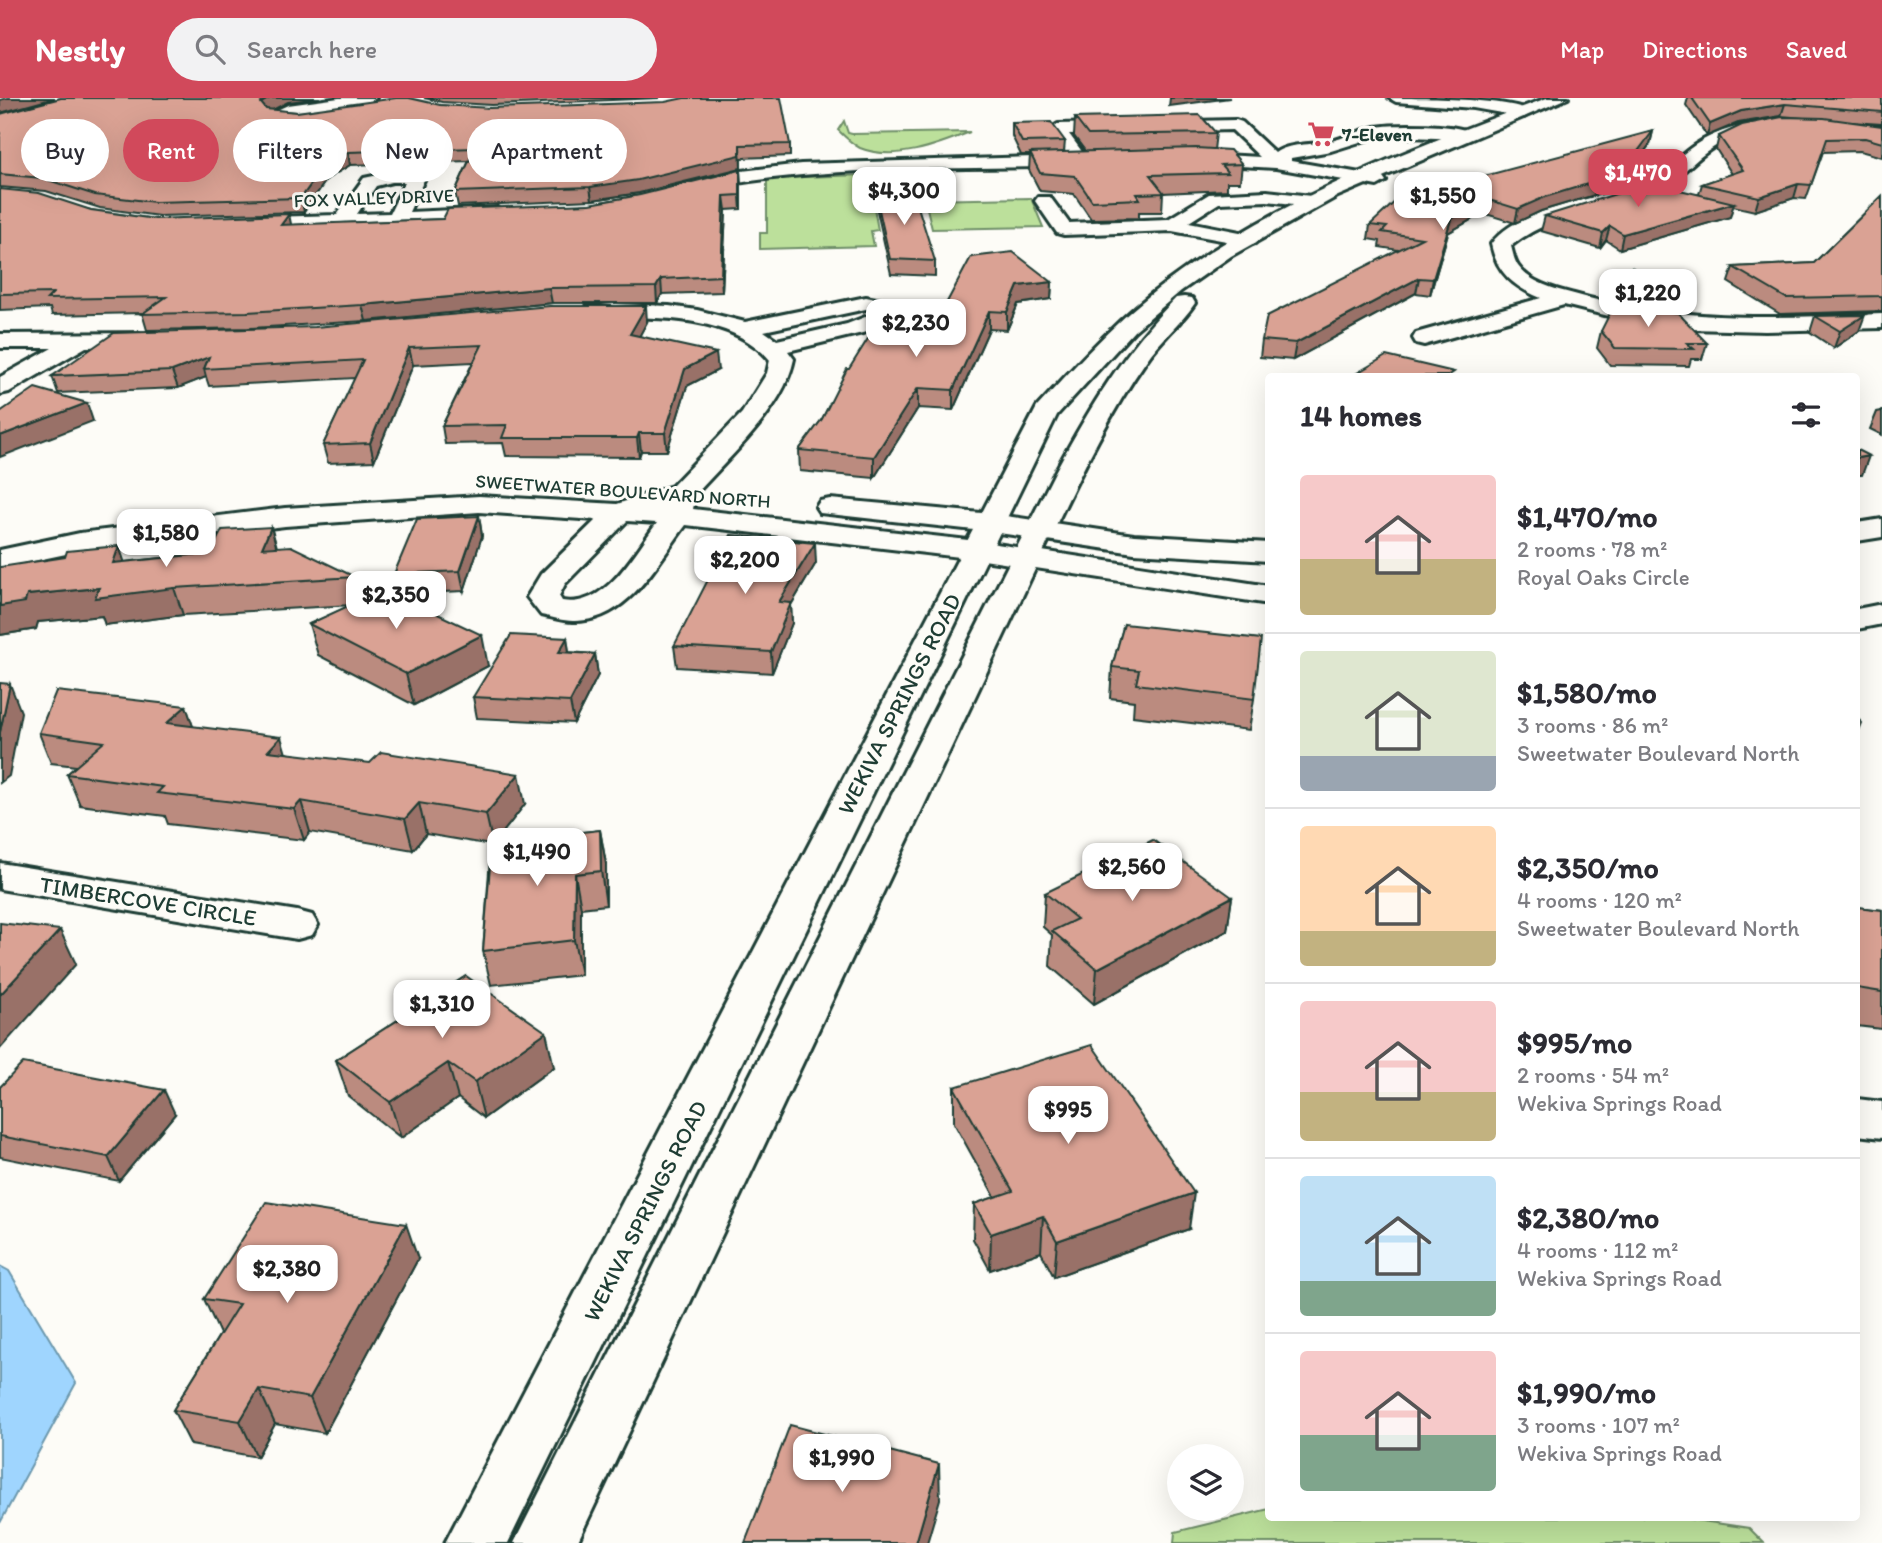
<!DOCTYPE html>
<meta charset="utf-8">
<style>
:root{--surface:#fff;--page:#f2f2f3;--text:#2b2b33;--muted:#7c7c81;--line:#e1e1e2;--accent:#d1495b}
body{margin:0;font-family:Itim,sans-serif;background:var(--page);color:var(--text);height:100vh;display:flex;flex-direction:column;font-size:26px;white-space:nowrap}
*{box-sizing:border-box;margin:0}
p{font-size:23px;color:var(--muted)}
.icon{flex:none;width:38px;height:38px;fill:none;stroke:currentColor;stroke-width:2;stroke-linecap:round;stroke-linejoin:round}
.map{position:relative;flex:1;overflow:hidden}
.drawer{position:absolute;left:1265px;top:275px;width:595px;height:1148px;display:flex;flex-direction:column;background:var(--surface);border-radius:7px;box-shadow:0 7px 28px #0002}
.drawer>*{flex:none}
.top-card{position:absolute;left:21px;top:21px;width:665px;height:63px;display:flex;gap:14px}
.tools{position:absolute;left:1167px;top:1346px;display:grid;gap:14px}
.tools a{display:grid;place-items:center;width:77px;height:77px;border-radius:50%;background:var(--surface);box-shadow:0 7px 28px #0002;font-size:35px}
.price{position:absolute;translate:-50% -60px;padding:0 16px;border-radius:14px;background:#fff;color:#222;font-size:23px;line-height:46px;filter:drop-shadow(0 2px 4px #0008)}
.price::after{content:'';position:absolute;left:50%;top:42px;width:21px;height:16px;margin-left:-10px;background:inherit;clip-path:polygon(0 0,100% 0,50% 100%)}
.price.current{background:var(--accent);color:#fff}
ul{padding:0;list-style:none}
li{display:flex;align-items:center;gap:21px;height:175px;padding:0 35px}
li+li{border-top:2px solid var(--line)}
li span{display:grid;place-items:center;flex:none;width:196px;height:140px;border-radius:7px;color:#555}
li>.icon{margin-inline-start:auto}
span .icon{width:84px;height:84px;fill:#fffc;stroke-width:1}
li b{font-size:30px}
h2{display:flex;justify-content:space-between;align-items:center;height:84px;padding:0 35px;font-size:30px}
.pill{padding:0 24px;border-radius:32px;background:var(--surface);box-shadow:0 7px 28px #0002;font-size:24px;line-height:63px}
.pill.current{background:var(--accent);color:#fff}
header{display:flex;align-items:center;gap:42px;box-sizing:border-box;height:98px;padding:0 35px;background:var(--accent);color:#fff}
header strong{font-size:33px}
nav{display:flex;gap:38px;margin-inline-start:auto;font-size:24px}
.search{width:490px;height:63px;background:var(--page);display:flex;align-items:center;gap:18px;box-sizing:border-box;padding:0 24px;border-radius:38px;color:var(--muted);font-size:26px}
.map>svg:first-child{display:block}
</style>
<header>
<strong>Nestly</strong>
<div class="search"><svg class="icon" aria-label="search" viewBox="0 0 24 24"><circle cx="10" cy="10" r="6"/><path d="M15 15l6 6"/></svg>Search here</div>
<nav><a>Map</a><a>Directions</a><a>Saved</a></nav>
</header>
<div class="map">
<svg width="1882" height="1445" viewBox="0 0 1882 1445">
<rect width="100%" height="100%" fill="#fdfcf7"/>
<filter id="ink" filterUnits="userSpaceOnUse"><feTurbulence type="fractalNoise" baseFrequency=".0143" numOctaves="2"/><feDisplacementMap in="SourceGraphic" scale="14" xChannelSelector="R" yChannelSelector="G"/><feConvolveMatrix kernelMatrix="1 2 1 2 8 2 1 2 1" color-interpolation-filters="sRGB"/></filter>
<g filter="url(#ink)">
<g fill="#bce09b" stroke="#6e8e68" stroke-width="2">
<path d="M844,23L848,35L852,36L970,34C938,47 894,64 860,50C852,46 845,39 838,32Z"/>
<path d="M868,77L878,132L871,133L874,148L760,151V135H767V80Z"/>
<path d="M1031,100L1043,129L932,131L925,102Z"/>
<path d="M1269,1411V1419H1675L1749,1430L1764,1445H1174L1175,1434Z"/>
</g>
<path fill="#9fd5fe" stroke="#6c98ad" stroke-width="2" d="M0,1168L9,1173L76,1285L0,1425Z"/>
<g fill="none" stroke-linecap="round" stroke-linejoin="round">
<defs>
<g id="minor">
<path d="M339,0H376L369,4L306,14L318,15L321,18C308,29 284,24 269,20L266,17L288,7Z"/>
<path d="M1389,0C1417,0 1513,0 1532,14L1524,19L1473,10L1396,4Z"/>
<path d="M1236,22L1242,24L1275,55C1288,45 1312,47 1328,44C1344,40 1360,32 1376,29C1393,26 1462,25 1473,36L1465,41L1379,38L1331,53L1291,60V63L1383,79L1386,83L1377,88L1276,70L1187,65L1179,60L1187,55L1260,59L1232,32L1069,36L1089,63L1081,68C950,72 816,66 688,94L679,89L682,85L733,74L801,66L1069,58L1050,31L1058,26Z"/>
<path d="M1770,22L1776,24L1778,27L1776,30C1754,36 1733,38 1714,49C1693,62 1679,82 1657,92C1609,114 1554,113 1511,148C1513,155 1514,162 1518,168C1530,185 1555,191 1574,196C1675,225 1779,220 1882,216V230L1765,233L1690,231L1613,219L1564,207L1424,247L1416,245L1413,240L1416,235L1541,200C1514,189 1497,175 1491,146C1520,106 1600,103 1643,85C1663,77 1677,59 1695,47C1717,32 1744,26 1770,22Z"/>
<path d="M398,73L416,76L424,82L409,114L498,110L507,116L498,122L240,132L231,126L240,120L337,117L364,80ZM392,84H405L390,115L357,116L376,88Z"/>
<path d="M1267,93L1311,98L1320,103L1311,108L1267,103L1219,105L1189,124L1255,137L1258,141L1255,145L1248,147L1172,133L1064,137L1057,135L1035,103L1038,99H1050L1069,125L1168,121L1209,96Z"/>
<path d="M866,199L891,204L902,215L891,225L879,231L788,253L794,261C784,311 729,359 696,396L693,411L977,443L1269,488V506L977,461L686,427C656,466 628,524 573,523C563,523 551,519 541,517L527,499L541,476L596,422L479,414L285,428L80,453L0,470V452L80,435L285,410L479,398L617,406L672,388L742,315L767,275L770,262C729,215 652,219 595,220L587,218L584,213L587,208L616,206L669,208L697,212L745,224ZM866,211L878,214L847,226L777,242L764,233ZM627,423L657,425C634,455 606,511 562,503L559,498L565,486Z"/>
<path d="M155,235L163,237L166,242L163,247L86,249L9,294L0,296V279L52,250H0V236Z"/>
<path d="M830,401L992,416L1134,437L1269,445V463L1134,455L992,434L820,415L816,409L820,403Z"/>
<path d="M1882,421V439L1857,443V425Z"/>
<path d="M1882,506V526L1857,531V511Z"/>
<path d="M0,765L297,813L312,817L318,827L312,837L297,841L0,791Z"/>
<path d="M1857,1001L1882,1004V1040L1857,1037Z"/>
</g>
<g id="major">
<path d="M1547,0H1568L1338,98L1231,158L1181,193L1134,233L1057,317L508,1445H445L1037,309C1078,265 1118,220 1167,184C1280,99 1416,49 1547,0Z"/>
<path d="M1184,199L1192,200L1195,205C1181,226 1160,242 1146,263C1109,316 1081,375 1053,433L577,1445H514L1055,374C1089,311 1125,251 1176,200Z"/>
</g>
</defs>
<use href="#minor" stroke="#1f3d34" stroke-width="6"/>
<use href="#major" stroke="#1f3d34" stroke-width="6"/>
<use href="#minor" fill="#fdfcf7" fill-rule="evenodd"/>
<use href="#major" fill="#fdfcf7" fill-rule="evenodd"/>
</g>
<g fill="#bb8b7f" stroke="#1f3d34" stroke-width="2">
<path d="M61,0H320L288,4L273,12L297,14L440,7L790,46V58L741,60V70L639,95L592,102L458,108L455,94L469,63L350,67L327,81L304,114L159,118L100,110L46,93L0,89V16Z"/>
<path d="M424,0H659L492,7L442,4Z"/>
<path d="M1688,0H1882V26L1852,24L1882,28V59L1860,53L1823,54L1806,101L1794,100L1755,113L1733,108L1730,119L1620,151L1606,142L1600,150L1541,133L1545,118L1699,96L1702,86L1732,76L1716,51L1719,38L1804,20L1781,18L1738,25L1707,38L1686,7Z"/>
<path d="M1075,20L1216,35L1214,52L1242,66L1240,84H1227V92L1163,95L1162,114H1139V120L1091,121L1074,96L1040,93L1029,72L1030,57H1021L1012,38V25L1065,43L1064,54H1086L1074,38Z"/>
<path d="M1653,33L1650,46L1618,90L1541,113L1515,125L1483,115L1448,135L1430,197L1416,195L1293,262L1260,259L1262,242L1399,152L1379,149L1380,143L1368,141L1370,127Z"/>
<path d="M740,72L741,111L726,112L722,194L662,196L657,205H552L366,223L251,230L147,232L142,215L52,217L50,210L0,212V91L91,112L155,121L291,127L443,121L590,106L640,97Z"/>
<path d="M875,94L935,163V178L891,176L876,108Z"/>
<path d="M1882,98V213L1780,216L1728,184L1733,169L1814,165Z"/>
<path d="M1052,184L1051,201L1018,206L1007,232L989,231L953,312L918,310L874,380L800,373L799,352L822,321L849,271L931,234Z"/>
<path d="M1623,188L1657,194L1653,210L1619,204Z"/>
<path d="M1815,218L1859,233L1834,250L1810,234Z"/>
<path d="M647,224L639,238L718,272L687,288L667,353H641L639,359L506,358L503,345L445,346L442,328L473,264L413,267L374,363L328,365L323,347L355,280L209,288L206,279L178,290L58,295L52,278Z"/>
<path d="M1601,233L1707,245L1702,261H1691L1689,268L1610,267L1597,250Z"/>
<path d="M1882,313V337L1870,331L1877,314Z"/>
<path d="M479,418L482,438L464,493L399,496L394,476Z"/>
<path d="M271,429L277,449L355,479L361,502L488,568L414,607L318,557L309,526L352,507L183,517L105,527L102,518L38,524L36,531L0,537L125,464L210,455Z"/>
<path d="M816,465L791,507L792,525L772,575L677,569L674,548Z"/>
<path d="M1124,526L1254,601L1249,632L1133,618L1134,603L1110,600L1112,569Z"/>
<path d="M567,540L569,554L595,556L598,577L574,625L477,620L473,599Z"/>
<path d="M186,608L193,629L286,655L525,706L496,743L600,732L606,766V807L581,810V877L491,887L483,853L491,747L426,736L413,752L310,734L304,742L168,726L165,718L80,707L67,676L76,668L51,665L39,635Z"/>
<path d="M1857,620L1862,625L1857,637Z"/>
<path d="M1045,795L1232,799L1227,833L1094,906L1050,868L1052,837L1043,829Z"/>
<path d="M1857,809L1882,812V931L1857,928Z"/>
<path d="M466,878L554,969L484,1020L458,1000L401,1040L348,998L336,962Z"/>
<path d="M0,989L175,1016L119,1083L0,1059Z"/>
<path d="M954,989L1189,1131L1054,1179L1041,1154L990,1172L973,1141L974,1106L995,1099L954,1025Z"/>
<path d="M418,1161L325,1335L275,1326L257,1359L191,1347L173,1312L220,1236L204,1201Z"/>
</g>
<g fill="#997168" stroke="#1f3d34" stroke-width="2">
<path d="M7,0H55L0,15V2Z"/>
<path d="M270,0H320L288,4L263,17L261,5Z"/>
<path d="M1170,0H1230L1169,8Z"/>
<path d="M1785,6L1781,18L1738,25L1707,38L1710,26L1741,13Z"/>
<path d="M1653,33L1650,46L1618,90L1541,113L1515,125L1518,111Z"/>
<path d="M740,47L741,70L639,95L592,102L590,89Z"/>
<path d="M348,54L350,67L327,81L304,114L301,100L324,68Z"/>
<path d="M740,72L741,86V111L740,97Z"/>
<path d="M1798,86L1794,100L1755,113L1759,99Z"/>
<path d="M724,98L726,112L722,194L721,178Z"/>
<path d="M1486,101L1483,115L1448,135L1430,197L1433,181L1451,121Z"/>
<path d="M1734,105L1730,119L1620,151L1623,136Z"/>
<path d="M289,116L292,131L281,127Z"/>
<path d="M1610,128L1606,142L1600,150L1603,135Z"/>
<path d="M1419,180L1416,195L1293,262L1296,245Z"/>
<path d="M661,181L662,196L657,205L656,189Z"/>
<path d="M1052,184L1051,201L1018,206L1007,232V214L1018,188Z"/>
<path d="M549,190L552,205L366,223L362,207Z"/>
<path d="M646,208L647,224L632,252L630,236Z"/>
<path d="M989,213V231L953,312V292Z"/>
<path d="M1865,217L1859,233L1834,250L1840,233Z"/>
<path d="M409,250L413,267L374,363L370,345Z"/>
<path d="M716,255L718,272L687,288L667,353L665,335L685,271Z"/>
<path d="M209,259L204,271L206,279L178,290L172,273Z"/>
<path d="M918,290V310L874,380V359Z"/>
<path d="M87,305L93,323L0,359V338Z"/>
<path d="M639,335L641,353L639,359L637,340Z"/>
<path d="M1869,358L1862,377H1857V360Z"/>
<path d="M479,418L482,438L464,493L460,473Z"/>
<path d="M271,429L278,455L262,450Z"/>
<path d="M815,445L816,465L791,507L792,525L772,575L771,554L779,504Z"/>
<path d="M119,448L128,474L113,465Z"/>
<path d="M99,490H174L183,517L105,527L102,518L38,524L36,531L0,537V508L27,497Z"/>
<path d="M482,537L488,568L414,607L406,576Z"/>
<path d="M567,540L570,561L559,554Z"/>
<path d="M595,556L598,577L574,625L570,604Z"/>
<path d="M10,586L21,614L9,678L0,685V634Z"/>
<path d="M186,608L196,637L167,625Z"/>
<path d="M281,639L290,669L268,653Z"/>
<path d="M519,676L525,706L493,747L486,716Z"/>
<path d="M301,703L310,734L304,742L294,711Z"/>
<path d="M419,705L426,736L413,752L405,721Z"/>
<path d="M600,732L606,766V807L601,773Z"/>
<path d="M575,776L581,810V877L574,842Z"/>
<path d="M1232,799L1227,833L1094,906L1097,871Z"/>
<path d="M60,832L76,866L0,951V897Z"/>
<path d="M546,934L554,969L484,1020L475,984Z"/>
<path d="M448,965L458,1000L401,1040L390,1004Z"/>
<path d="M164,992L175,1016L119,1083L108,1059Z"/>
<path d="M1194,1095L1189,1131L1054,1179L1057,1143Z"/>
<path d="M1043,1118L1041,1154L990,1172L991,1136Z"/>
<path d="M406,1126L418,1161L325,1335L310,1300Z"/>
<path d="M259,1291L275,1326L257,1359L240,1323Z"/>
<path d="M939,1366L940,1401L927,1445H916Z"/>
</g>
<g fill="#daa294" stroke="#1f3d34" stroke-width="2">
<path d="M61,0H270L261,5L266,11L297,14L396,0H409L440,7L490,10L665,4L684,0H781L790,46L740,47V57L638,82L590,89L455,94L475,50L348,54L324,68L301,100L155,104L95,97L42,80L0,76V16Z"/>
<path d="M1692,0H1882V14L1785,6L1741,13L1710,26Z"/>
<path d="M1200,17L1216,35L1088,37L1075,20Z"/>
<path d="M1782,19L1824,20L1882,28V45L1865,40L1827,41L1811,87L1798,86L1759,99L1702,86L1743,72L1719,38L1742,27Z"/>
<path d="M1051,24L1065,43L1022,44L1012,25Z"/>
<path d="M1653,33L1621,76L1545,99L1518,111L1486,101L1451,121L1433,181L1419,180L1296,245L1262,242L1267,218L1422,140L1382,134L1387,129L1370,127L1398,101Z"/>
<path d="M1196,50L1230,52L1242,66L1221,67L1228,75L1150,77L1164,95L1137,96L1140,101L1092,103L1075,78L1040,75L1030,55Z"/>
<path d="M740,72V97L724,98L721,178L661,181L656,189L549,190L362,207L247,214L142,216L166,199L47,201L53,195L0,196V91L39,95L91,112L155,121L289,116L281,127L443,121L448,111L590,106L640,97Z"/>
<path d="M1651,85L1734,105L1623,136L1610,128L1603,135L1545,118Z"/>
<path d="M913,93L935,163L890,161L875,94Z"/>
<path d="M1882,98V198L1786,200L1733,169L1814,165Z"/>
<path d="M1013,154L1052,184L1018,188L1007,214L989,213L953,292L918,290L874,359L799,352L822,321L847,271H849L874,231L931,234L971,159Z"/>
<path d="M1632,169L1657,194L1623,188Z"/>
<path d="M1615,205L1678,215L1707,245H1687L1694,251L1615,250L1601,233Z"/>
<path d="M550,208H646L630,236L716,255L685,271L665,335H639L637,340H502L507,327L442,328L482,247L409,250L370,345L323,347L363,262L204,271L209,259L172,273L52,278L114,235L315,229Z"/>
<path d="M1865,217L1840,233L1815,218Z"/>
<path d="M1386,258L1454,274L1448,278H1352Z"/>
<path d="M35,290L87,305L0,338V314Z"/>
<path d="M1857,352L1869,358L1857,360Z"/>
<path d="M479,418L460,473L394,476L417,421Z"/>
<path d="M271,429L262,450L291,448L355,479L174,490L95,500L99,490L27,497L25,504L0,508V469L65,459L67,453L119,448L113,465L210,455L222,432Z"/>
<path d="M731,437L815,445L779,504L791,505L771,554L674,548Z"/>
<path d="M385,491L482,537L406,576L309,526Z"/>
<path d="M1124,526L1261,541L1254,601L1136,586L1139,572L1112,569Z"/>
<path d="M511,537L567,540L559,554L595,556L570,604L473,599Z"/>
<path d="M0,585L10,586L0,634Z"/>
<path d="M56,593L186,608L167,625L281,639L268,653L370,665L381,654L519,676L486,716L419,705L405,721L301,703L294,711L157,695L163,689L67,676L104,644L39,635Z"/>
<path d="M600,732L601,773L575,776L574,842L483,853L492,744Z"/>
<path d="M1153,742L1232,799L1097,871L1052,833L1077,821L1045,795Z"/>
<path d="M1857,809L1882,812V894L1857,890Z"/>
<path d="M0,825L60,832L0,897Z"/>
<path d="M466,878L546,934L475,984L448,965L390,1004L336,962Z"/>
<path d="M1092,947L1194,1095L1057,1143L1043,1118L991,1136L974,1106L1013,1093L954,989Z"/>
<path d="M23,965L164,992L108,1059L0,1038V989Z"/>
<path d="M266,1104L406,1126L310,1300L259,1291L240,1323L173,1312L239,1206L204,1201Z"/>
<path d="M790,1327L939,1366L916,1445H745Z"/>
</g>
</g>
<defs>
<symbol id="supermarket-bare" viewBox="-9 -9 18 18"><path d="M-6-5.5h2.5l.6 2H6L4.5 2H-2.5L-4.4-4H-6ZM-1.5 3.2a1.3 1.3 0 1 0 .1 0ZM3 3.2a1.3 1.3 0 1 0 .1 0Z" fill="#d1495b" stroke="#fdfcf7" stroke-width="2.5" paint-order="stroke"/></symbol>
</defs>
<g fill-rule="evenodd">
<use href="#supermarket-bare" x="1302" y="17" width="38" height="38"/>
</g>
<g text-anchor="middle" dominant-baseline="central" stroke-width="6" stroke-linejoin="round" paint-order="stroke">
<g font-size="19" font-weight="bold" fill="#1f3d34" stroke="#fdfcf7" text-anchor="start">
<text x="1342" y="36">7-Eleven</text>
</g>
<g font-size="19" fill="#1f3d34" stroke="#fdfcf7">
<text transform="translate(374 100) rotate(-2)">FOX VALLEY DRIVE</text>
<text transform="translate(623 393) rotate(4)">SWEETWATER BOULEVARD NORTH</text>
</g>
<g font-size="23" fill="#1f3d34" stroke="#fdfcf7">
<text transform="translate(899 606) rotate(-63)">WEKIVA SPRINGS ROAD</text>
<text transform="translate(148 803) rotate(9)">TIMBERCOVE CIRCLE</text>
<text transform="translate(645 1113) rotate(-63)">WEKIVA SPRINGS ROAD</text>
</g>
</g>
</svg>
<div class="tools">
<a><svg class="icon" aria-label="layers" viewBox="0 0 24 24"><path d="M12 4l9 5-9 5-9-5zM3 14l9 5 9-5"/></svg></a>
</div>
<b class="price current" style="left:1638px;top:111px">$1,470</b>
<b class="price" style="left:904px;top:129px">$4,300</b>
<b class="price" style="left:1443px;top:134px">$1,550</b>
<b class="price" style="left:1648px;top:231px">$1,220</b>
<b class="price" style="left:916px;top:261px">$2,230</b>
<b class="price" style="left:166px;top:471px">$1,580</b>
<b class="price" style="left:745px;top:498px">$2,200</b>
<b class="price" style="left:396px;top:533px">$2,350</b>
<b class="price" style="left:537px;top:790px">$1,490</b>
<b class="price" style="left:1132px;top:805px">$2,560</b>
<b class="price" style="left:442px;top:942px">$1,310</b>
<b class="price" style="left:1068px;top:1048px">$995</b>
<b class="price" style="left:287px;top:1207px">$2,380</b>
<b class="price" style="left:842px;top:1396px">$1,990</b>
<div class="top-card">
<a class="pill">Buy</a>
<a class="pill current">Rent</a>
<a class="pill">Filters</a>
<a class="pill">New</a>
<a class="pill">Apartment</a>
</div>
<section class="drawer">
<h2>14 homes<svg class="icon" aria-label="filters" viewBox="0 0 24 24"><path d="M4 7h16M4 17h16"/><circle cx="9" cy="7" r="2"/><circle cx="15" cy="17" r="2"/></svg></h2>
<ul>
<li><span style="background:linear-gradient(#f6c9c9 60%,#c2b280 0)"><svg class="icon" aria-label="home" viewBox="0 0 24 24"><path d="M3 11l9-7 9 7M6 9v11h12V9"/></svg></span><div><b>$1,470/mo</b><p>2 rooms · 78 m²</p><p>Royal Oaks Circle</p></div></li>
<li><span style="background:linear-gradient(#dfe7d0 75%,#9aa5b1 0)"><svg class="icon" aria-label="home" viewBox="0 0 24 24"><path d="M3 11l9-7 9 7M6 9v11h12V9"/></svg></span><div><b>$1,580/mo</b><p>3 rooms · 86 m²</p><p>Sweetwater Boulevard North</p></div></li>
<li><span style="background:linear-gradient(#ffd9b3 75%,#c2b280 0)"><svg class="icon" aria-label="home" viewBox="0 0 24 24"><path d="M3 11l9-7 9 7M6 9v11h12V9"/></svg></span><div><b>$2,350/mo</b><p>4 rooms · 120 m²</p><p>Sweetwater Boulevard North</p></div></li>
<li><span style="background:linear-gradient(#f6c9c9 65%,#c2b280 0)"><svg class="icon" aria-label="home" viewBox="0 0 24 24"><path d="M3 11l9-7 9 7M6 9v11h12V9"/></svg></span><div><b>$995/mo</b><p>2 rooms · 54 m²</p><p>Wekiva Springs Road</p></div></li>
<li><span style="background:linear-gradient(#bfe0f5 75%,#7fa58c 0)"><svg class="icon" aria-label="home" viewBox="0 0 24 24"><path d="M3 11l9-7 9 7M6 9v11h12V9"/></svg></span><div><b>$2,380/mo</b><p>4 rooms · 112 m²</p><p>Wekiva Springs Road</p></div></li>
<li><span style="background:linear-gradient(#f6c9c9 60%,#7fa58c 0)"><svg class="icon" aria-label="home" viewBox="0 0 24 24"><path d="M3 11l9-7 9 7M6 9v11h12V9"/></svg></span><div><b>$1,990/mo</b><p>3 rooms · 107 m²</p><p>Wekiva Springs Road</p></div></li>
</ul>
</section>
</div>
